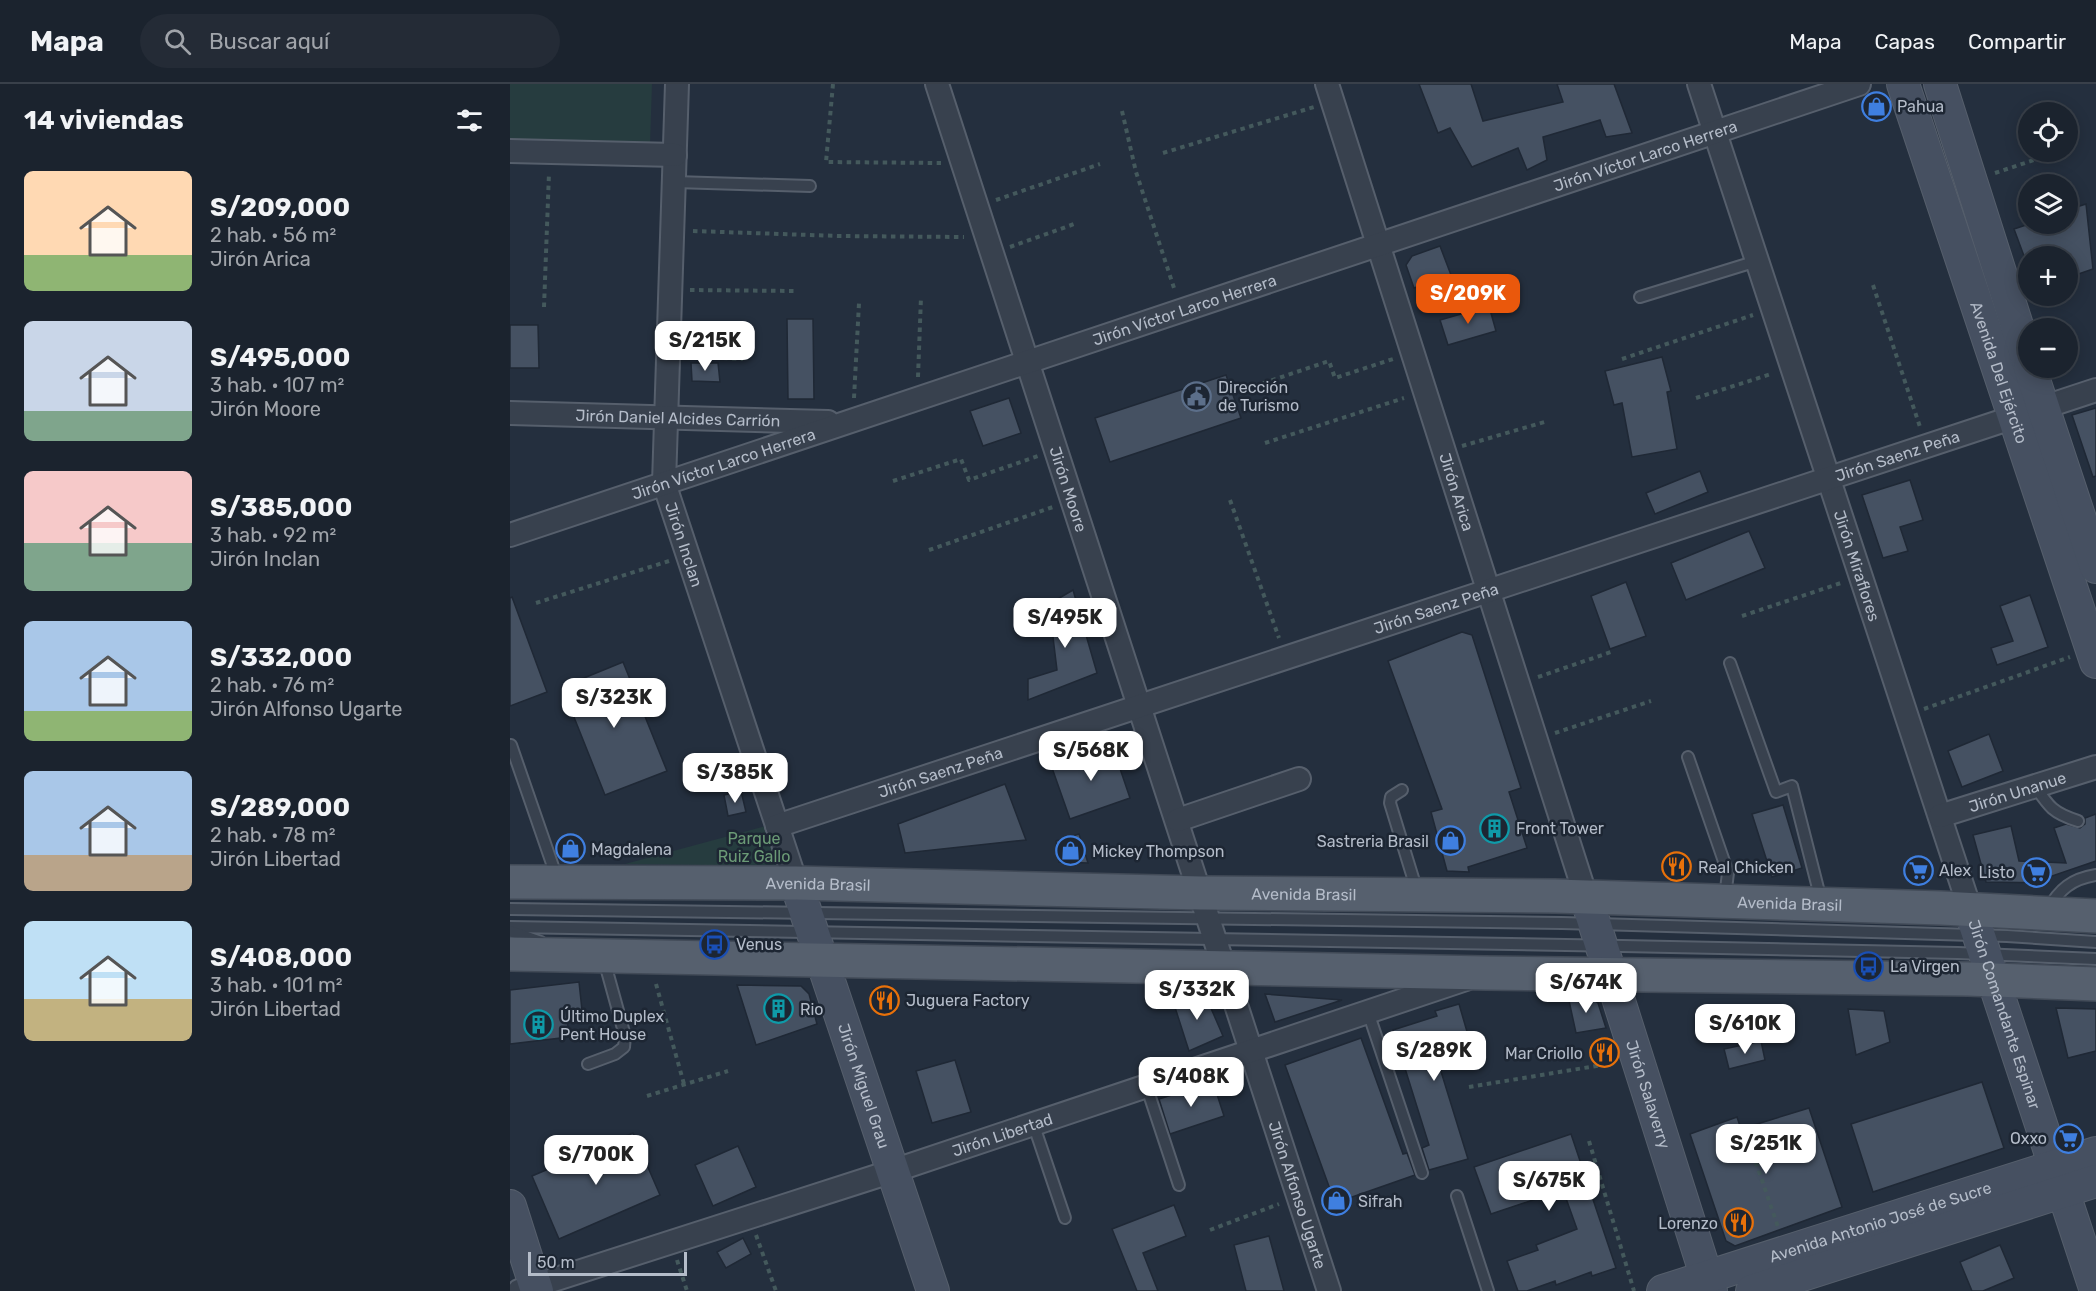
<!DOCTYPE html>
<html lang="es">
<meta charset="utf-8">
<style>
:root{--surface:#1b232e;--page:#242b36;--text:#f1f3f6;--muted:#a0a4aa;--line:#39404a;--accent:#ea580c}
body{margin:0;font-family:Rubik,sans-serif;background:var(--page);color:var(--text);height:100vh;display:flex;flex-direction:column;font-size:22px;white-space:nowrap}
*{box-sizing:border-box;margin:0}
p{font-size:20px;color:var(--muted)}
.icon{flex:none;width:33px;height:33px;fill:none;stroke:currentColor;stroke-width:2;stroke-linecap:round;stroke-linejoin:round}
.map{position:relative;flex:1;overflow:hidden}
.sheet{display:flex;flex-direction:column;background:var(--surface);width:510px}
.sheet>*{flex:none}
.controls{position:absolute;left:1508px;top:18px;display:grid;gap:12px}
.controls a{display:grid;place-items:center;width:60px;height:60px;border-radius:50%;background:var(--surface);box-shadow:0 3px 15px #0003,0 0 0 2px var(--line);font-size:30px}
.scale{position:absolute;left:18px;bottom:15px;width:159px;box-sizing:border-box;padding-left:6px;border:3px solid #b4bcc9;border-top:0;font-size:16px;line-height:21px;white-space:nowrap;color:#b4bcc9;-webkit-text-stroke:4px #1d2633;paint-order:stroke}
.price{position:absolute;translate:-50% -51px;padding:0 14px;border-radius:12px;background:#fff;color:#222;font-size:20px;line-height:39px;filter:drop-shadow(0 2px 3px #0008)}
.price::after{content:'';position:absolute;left:50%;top:36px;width:18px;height:14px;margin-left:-9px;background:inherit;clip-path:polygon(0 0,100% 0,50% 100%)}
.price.selected{background:var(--accent);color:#fff}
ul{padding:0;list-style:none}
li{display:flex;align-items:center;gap:18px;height:150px;padding:0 24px}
li span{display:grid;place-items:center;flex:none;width:168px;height:120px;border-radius:9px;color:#555}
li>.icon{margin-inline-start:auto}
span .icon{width:72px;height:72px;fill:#fffc;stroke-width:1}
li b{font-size:26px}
h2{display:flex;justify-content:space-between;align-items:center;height:72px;padding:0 24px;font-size:26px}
header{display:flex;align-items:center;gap:36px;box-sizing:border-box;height:84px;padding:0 30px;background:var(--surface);border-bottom:2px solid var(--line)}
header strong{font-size:28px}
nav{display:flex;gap:33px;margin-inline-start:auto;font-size:21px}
.search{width:420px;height:54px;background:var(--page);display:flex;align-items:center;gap:15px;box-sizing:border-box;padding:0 21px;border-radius:33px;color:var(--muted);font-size:22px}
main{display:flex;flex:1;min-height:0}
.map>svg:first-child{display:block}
</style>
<header>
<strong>Mapa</strong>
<div class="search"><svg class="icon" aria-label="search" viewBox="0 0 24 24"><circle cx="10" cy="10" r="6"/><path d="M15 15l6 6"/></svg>Buscar aquí</div>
<nav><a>Mapa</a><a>Capas</a><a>Compartir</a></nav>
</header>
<main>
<section class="sheet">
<h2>14 viviendas<svg class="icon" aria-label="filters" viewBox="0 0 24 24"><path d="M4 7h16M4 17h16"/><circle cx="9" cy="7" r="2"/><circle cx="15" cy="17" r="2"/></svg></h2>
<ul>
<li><span style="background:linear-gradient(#ffd9b3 70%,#8fb573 0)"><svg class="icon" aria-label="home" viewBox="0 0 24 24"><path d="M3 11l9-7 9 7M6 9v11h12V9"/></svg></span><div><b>S/209,000</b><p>2 hab. · 56 m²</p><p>Jirón Arica</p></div></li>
<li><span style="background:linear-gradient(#c9d6e8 75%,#7fa58c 0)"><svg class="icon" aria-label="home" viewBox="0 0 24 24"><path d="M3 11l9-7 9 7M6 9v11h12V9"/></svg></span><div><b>S/495,000</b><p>3 hab. · 107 m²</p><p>Jirón Moore</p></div></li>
<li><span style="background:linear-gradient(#f6c9c9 60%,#7fa58c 0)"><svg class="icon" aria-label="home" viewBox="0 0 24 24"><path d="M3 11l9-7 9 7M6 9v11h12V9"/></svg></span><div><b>S/385,000</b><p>3 hab. · 92 m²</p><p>Jirón Inclan</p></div></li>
<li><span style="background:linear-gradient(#a9c7e8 75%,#8fb573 0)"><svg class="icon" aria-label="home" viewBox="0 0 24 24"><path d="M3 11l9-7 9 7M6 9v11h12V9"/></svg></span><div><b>S/332,000</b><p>2 hab. · 76 m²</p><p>Jirón Alfonso Ugarte</p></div></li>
<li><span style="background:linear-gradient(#a9c7e8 70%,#b9a48a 0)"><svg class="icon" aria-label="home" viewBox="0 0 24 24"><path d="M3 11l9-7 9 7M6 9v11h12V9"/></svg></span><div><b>S/289,000</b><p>2 hab. · 78 m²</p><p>Jirón Libertad</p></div></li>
<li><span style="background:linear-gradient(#bfe0f5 65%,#c2b280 0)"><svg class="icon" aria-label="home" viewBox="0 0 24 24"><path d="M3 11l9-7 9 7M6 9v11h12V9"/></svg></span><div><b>S/408,000</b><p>3 hab. · 101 m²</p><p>Jirón Libertad</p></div></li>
</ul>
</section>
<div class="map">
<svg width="1586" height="1207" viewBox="0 0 1586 1207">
<rect width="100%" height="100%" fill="#242f3e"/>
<g fill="#263c3f">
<path d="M0,0H142L140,61L0,58Z"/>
<path d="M256,742L269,782L115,780Z"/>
</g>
<g fill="#455162" stroke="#1f2835" stroke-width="1.5">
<path d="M909,0H961L973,37L1053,18L1047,0H1104L1122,49L1096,53L1090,36L1033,53L1037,76L1017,86L1008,64L962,83L940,44L928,49Z"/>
<path d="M1576,120L1583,185L1557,194V172H1514L1504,145L1519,140H1557V126Z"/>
<path d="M930,162L941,191L904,204L896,181L902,172Z"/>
<path d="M979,222L986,247L938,261L930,236Z"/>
<path d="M277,235H303L304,315H278Z"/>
<path d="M0,241H28L29,284H0Z"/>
<path d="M1152,273L1161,307L1157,308L1167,365L1122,373L1112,319L1104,321L1095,287Z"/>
<path d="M181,279H208L210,298L182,297Z"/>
<path d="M716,291L731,334L600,378L585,334Z"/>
<path d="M499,314L511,349L473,362L460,327Z"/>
<path d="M1586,324V392L1583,393L1562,331Z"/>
<path d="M1190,387L1198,408L1145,430L1136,409Z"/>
<path d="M1400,396L1413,436L1390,443L1398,467L1373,474L1352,411Z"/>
<path d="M1239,447L1255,484L1176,516L1161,479Z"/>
<path d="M1116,498L1136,552L1100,565L1081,512Z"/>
<path d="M563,506L587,589L518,616V595L547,586L539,520Z"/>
<path d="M1520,511L1538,563L1487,581L1481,564L1503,557L1490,522Z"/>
<path d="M2,513L37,608L0,622V514Z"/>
<path d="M952,548L962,551L1011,704L999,708L1017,764L958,783L959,788L937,787L921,728L932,725L878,577Z"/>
<path d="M113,578L157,687L95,711L52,603Z"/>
<path d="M1479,650L1493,687L1452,703L1438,667Z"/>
<path d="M602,661L620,714L560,735L541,681Z"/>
<path d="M495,700L516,756L395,769L388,740Z"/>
<path d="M231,707L236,728L218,732L214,711Z"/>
<path d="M1273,721L1292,784L1262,793L1242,730Z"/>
<path d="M1586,730V777L1539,793L1538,799L1476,798L1463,751L1501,742L1509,777L1556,779L1544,744L1556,740L1570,744L1575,740V734Z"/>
<path d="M569,750L578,779L549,778L546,757Z"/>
<path d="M69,898L72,926L56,928L59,953L0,960V906Z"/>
<path d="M227,901L291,902L299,910L307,940L246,961Z"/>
<path d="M380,901L387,927L369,931L363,905Z"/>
<path d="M755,910L832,916L765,938Z"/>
<path d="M686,911L697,915L713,952L679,967L663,917Z"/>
<path d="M1076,911L1088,919L1096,944L1066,949L1058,912Z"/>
<path d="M949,920L960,958L925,968L958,1075L919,1086L912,1064L919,1061L883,946L927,932L925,927Z"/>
<path d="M1546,924L1586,925V967L1558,974Z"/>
<path d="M1338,925L1374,927L1380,958L1346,971Z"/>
<path d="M851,954L893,1070L897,1069L905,1091L825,1119L775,981Z"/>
<path d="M1251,957L1255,976L1219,985L1214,965Z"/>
<path d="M445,976L461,1028L422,1039L406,987Z"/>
<path d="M703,998L714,1032L660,1050L649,1015Z"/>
<path d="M1472,998L1494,1064L1363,1108L1341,1040Z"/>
<path d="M1299,1024L1332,1123L1225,1162L1216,1157L1180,1050L1227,1033L1231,1045Z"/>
<path d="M123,1049L150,1111L49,1155L22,1092Z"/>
<path d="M1061,1050L1106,1184L1082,1192L1081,1188L1046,1201L1045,1197L1017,1207H1008L997,1177L1028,1166L1026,1161L1067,1145L1053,1106L981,1130L964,1083Z"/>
<path d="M228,1062L246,1103L203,1122L185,1081Z"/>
<path d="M664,1121L676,1152L633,1169L648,1207H627L602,1145Z"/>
<path d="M759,1152L774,1207H736L724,1161Z"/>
<path d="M233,1154L241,1170L216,1184L207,1168Z"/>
<path d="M1490,1161L1504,1194L1473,1207H1462L1450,1178Z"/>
</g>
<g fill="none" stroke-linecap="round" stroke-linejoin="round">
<defs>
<g id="lane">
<path d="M165,98L300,102"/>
<path d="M1130,213L1247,177"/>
<path d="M1220,579L1266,708L1282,702L1311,816"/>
<path d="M1,661L47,794"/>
<path d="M1178,673L1218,789L1215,813"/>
<path d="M1525,702C1539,723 1543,729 1568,737"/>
<path d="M892,706L881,713L880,719L907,807"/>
<path d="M0,825L1052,839L1497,852L1586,858"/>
<path d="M1538,826C1549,805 1562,795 1586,791"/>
<path d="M0,843L1112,862L1448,869L1586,875"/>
<path d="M0,847L31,858"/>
<path d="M858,928L912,1089"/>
<path d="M78,980L105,970L114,963L115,952L94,876"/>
<path d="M636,1001L669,1101"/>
<path d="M523,1039L555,1134"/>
<path d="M947,1112L978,1207"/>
</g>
<g id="street">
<path id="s1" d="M167,0L154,399L286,799"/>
<path id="s2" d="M427,0L819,1207"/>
<path id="s3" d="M817,0L1076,813"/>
<path id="s4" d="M1189,0L1460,825"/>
<path d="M0,67L165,71"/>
<path id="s5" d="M0,329L318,338"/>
<path id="s6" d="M0,451L1349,0"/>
<path id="s7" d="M1430,732L1586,683"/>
<path d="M668,736L789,695"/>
<path id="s8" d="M267,742L1586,306"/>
<path id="s9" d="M9,1207L383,1087L956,895"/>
</g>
<g id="secondary">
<path id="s10" d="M1393,0L1586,578"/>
<path d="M1430,0L1518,276"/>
<path d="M1520,284L1586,483"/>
<path id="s11" d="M286,799L423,1207"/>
<path id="s12" d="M1076,813L1201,1207"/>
<path id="s13" d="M1460,825L1586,1207"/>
<path d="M0,1122L27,1207"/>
<path id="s14" d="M1153,1207L1586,1069"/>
<path d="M1242,1207L1586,1097"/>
</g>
<g id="primary">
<path id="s15" d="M0,798L286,799L691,809L1045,812L1431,824L1586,832"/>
<path d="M0,870L975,889L1458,895L1586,900"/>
</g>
</defs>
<use href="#lane" stroke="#565f6c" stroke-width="14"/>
<use href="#street" stroke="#565f6c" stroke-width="26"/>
<use href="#secondary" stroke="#565f6c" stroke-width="34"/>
<use href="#primary" stroke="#414a57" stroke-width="36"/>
<g stroke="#44595c" stroke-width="4" stroke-dasharray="4.5 4.5" stroke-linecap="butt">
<path d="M323,0L316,78L431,79"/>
<path d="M612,27L626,88L665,207"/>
<path d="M653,69L804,23"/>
<path d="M1485,89L1530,74"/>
<path d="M486,116L590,80"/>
<path d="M183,147L329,152L454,153"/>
<path d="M500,163L567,139"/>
<path d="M1363,201L1410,343"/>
<path d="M180,206L284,207"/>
<path d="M34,223L39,89"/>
<path d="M177,272L233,275"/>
<path d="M1112,275L1243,231"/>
<path d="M408,293L411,213"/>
<path d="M736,305L819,277L825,294L883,275"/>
<path d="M344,314L349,219"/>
<path d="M1186,314L1261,290"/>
<path d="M755,359L894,314"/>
<path d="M952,362L1038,337"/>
<path d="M383,397L451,375L459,396L528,372"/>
<path d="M720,416L769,554"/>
<path d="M419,466L543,423"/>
<path d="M26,519L159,477"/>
<path d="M1232,532L1331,499"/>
<path d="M1028,593L1101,568"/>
<path d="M1414,625L1560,573"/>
<path d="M1045,649L1141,617"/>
<path d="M146,900L174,1000"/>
<path d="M959,1003L1104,979"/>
<path d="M137,1012L218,987"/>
<path d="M1079,1057L1124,1207"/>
<path d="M1240,1061L1269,1146"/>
<path d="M700,1146L769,1120"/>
<path d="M246,1151L266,1207"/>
<path d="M167,1176L177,1207"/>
</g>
<use href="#lane" stroke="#38414e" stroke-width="10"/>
<use href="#street" stroke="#38414e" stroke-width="22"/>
<use href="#secondary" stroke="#465061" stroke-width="32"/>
<use href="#primary" stroke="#56606e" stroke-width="33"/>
</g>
<defs>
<symbol id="shop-ring" viewBox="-11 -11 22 22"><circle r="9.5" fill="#1d2633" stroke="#3f7fe0" stroke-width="1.5"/><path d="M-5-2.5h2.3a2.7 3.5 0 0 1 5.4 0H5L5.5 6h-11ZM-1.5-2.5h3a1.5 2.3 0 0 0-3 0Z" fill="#3f7fe0"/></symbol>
<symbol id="civic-ring" viewBox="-11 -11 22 22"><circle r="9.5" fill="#1d2633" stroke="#5c6f8a" stroke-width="1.5"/><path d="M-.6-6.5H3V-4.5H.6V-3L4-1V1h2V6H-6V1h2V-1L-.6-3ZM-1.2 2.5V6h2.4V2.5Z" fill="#5c6f8a"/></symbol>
<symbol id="building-ring" viewBox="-11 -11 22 22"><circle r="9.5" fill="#1d2633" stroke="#0f9aa8" stroke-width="1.5"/><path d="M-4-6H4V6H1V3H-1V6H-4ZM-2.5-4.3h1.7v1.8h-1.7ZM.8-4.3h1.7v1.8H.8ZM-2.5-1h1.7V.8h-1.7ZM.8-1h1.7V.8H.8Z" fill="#0f9aa8"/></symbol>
<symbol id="restaurant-ring" viewBox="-11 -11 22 22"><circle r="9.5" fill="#1d2633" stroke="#e8710a" stroke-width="1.5"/><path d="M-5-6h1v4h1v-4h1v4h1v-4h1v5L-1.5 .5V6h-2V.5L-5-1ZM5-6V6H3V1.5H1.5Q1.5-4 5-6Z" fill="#e8710a"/></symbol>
<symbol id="supermarket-ring" viewBox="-11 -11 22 22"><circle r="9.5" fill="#1d2633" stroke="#3f7fe0" stroke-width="1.5"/><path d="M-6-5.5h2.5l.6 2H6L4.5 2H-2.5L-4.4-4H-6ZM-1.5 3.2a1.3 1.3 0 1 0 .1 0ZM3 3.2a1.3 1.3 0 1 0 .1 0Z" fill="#3f7fe0"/></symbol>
<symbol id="bus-ring" viewBox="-11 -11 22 22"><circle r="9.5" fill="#1d2633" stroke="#1a4fb4" stroke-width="1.5"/><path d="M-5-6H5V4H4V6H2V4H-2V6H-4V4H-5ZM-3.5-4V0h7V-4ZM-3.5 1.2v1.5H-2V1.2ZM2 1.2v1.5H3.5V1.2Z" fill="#1a4fb4"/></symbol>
</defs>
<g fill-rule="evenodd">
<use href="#shop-ring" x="1350" y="6" width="33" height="33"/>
<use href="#civic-ring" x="670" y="296" width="33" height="33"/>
<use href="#building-ring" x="968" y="728" width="33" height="33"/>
<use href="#shop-ring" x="924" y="740" width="33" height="33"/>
<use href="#shop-ring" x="44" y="748" width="33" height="33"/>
<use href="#shop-ring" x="544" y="750" width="33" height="33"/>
<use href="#restaurant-ring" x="1150" y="766" width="33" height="33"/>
<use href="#supermarket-ring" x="1392" y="770" width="33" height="33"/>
<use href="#supermarket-ring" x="1510" y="772" width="33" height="33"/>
<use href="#bus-ring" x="188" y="844" width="33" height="33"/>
<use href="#bus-ring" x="1342" y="866" width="33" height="33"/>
<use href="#restaurant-ring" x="358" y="900" width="33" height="33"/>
<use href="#building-ring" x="252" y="908" width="33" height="33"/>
<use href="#building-ring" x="12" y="924" width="33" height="33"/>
<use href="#restaurant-ring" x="1078" y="952" width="33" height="33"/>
<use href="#supermarket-ring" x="1542" y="1038" width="33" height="33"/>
<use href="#shop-ring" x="810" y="1100" width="33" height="33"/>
<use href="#restaurant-ring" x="1212" y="1122" width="33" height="33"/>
</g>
<g text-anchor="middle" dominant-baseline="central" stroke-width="5" stroke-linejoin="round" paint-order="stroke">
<g font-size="16" fill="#b4bcc9" stroke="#1d2633" text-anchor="start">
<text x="1387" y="22">Pahua</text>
<text x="708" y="303">Dirección<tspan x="708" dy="18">de Turismo</tspan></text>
<text x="1006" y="744">Front Tower</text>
<text x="919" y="757" text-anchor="end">Sastreria Brasil</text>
<text x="81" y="765">Magdalena</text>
<text x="582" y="767">Mickey Thompson</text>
<text x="1188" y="783">Real Chicken</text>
<text x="1429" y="786">Alex</text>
<text x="1505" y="788" text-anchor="end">Listo</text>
<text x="226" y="860">Venus</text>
<text x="1380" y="882">La Virgen</text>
<text x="396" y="916">Juguera Factory</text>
<text x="290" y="925">Rio</text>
<text x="50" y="932">Último Duplex<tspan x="50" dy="18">Pent House</tspan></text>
<text x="1073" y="969" text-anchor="end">Mar Criollo</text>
<text x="1537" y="1054" text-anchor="end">Oxxo</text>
<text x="848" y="1117">Sifrah</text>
<text x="1208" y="1139" text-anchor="end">Lorenzo</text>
</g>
<g font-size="16" fill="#b4bcc9" stroke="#1d2633">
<text stroke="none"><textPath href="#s6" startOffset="1197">Jirón Víctor Larco Herrera</textPath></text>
<text stroke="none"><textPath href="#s6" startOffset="711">Jirón Víctor Larco Herrera</textPath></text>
<text stroke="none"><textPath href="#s10" startOffset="304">Avenida Del Ejército</textPath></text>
<text stroke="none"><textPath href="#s5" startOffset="168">Jirón Daniel Alcides Carrión</textPath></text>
<text stroke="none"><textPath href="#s8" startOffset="1180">Jirón Saenz Peña</textPath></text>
<text stroke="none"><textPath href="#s6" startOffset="225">Jirón Víctor Larco Herrera</textPath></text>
<text stroke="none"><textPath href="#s2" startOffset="426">Jirón Moore</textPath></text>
<text stroke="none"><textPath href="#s3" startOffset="428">Jirón Arica</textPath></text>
<text stroke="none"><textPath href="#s1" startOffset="464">Jirón Inclan</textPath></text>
<text stroke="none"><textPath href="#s4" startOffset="507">Jirón Miraflores</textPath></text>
<text stroke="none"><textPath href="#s8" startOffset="694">Jirón Saenz Peña</textPath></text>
<text stroke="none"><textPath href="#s8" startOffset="172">Jirón Saenz Peña</textPath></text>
<text stroke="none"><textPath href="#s7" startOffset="81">Jirón Unanue</textPath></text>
<text stroke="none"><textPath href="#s15" startOffset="308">Avenida Brasil</textPath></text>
<text stroke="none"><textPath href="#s15" startOffset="794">Avenida Brasil</textPath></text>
<text stroke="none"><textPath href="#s15" startOffset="1280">Avenida Brasil</textPath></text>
<text stroke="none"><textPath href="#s13" startOffset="111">Jirón Comandante Espinar</textPath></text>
<text stroke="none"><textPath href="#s11" startOffset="214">Jirón Miguel Grau</textPath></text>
<text stroke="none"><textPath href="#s12" startOffset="207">Jirón Salaverry</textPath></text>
<text stroke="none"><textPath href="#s9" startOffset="508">Jirón Libertad</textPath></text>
<text stroke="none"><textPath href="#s2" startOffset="1168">Jirón Alfonso Ugarte</textPath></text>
<text stroke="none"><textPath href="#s14" startOffset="228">Avenida Antonio José de Sucre</textPath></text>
</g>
<g font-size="16" fill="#6b9a76" stroke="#1d2633">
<text x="244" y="754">Parque<tspan x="244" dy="18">Ruiz Gallo</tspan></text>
</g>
</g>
</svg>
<div class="controls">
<a><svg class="icon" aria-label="locate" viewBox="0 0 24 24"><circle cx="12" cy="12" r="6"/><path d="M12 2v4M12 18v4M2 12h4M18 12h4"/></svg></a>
<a><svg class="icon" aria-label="layers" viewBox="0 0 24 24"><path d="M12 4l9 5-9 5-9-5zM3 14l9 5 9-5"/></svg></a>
<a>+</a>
<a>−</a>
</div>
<div class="scale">50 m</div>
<b class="price selected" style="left:958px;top:241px">S/209K</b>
<b class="price" style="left:195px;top:288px">S/215K</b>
<b class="price" style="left:555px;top:565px">S/495K</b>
<b class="price" style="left:104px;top:645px">S/323K</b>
<b class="price" style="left:581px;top:698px">S/568K</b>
<b class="price" style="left:225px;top:720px">S/385K</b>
<b class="price" style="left:1076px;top:930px">S/674K</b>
<b class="price" style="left:687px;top:937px">S/332K</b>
<b class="price" style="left:1235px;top:971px">S/610K</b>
<b class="price" style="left:924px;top:998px">S/289K</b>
<b class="price" style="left:681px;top:1024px">S/408K</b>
<b class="price" style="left:1256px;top:1091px">S/251K</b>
<b class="price" style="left:86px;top:1102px">S/700K</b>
<b class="price" style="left:1039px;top:1128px">S/675K</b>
</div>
</main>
